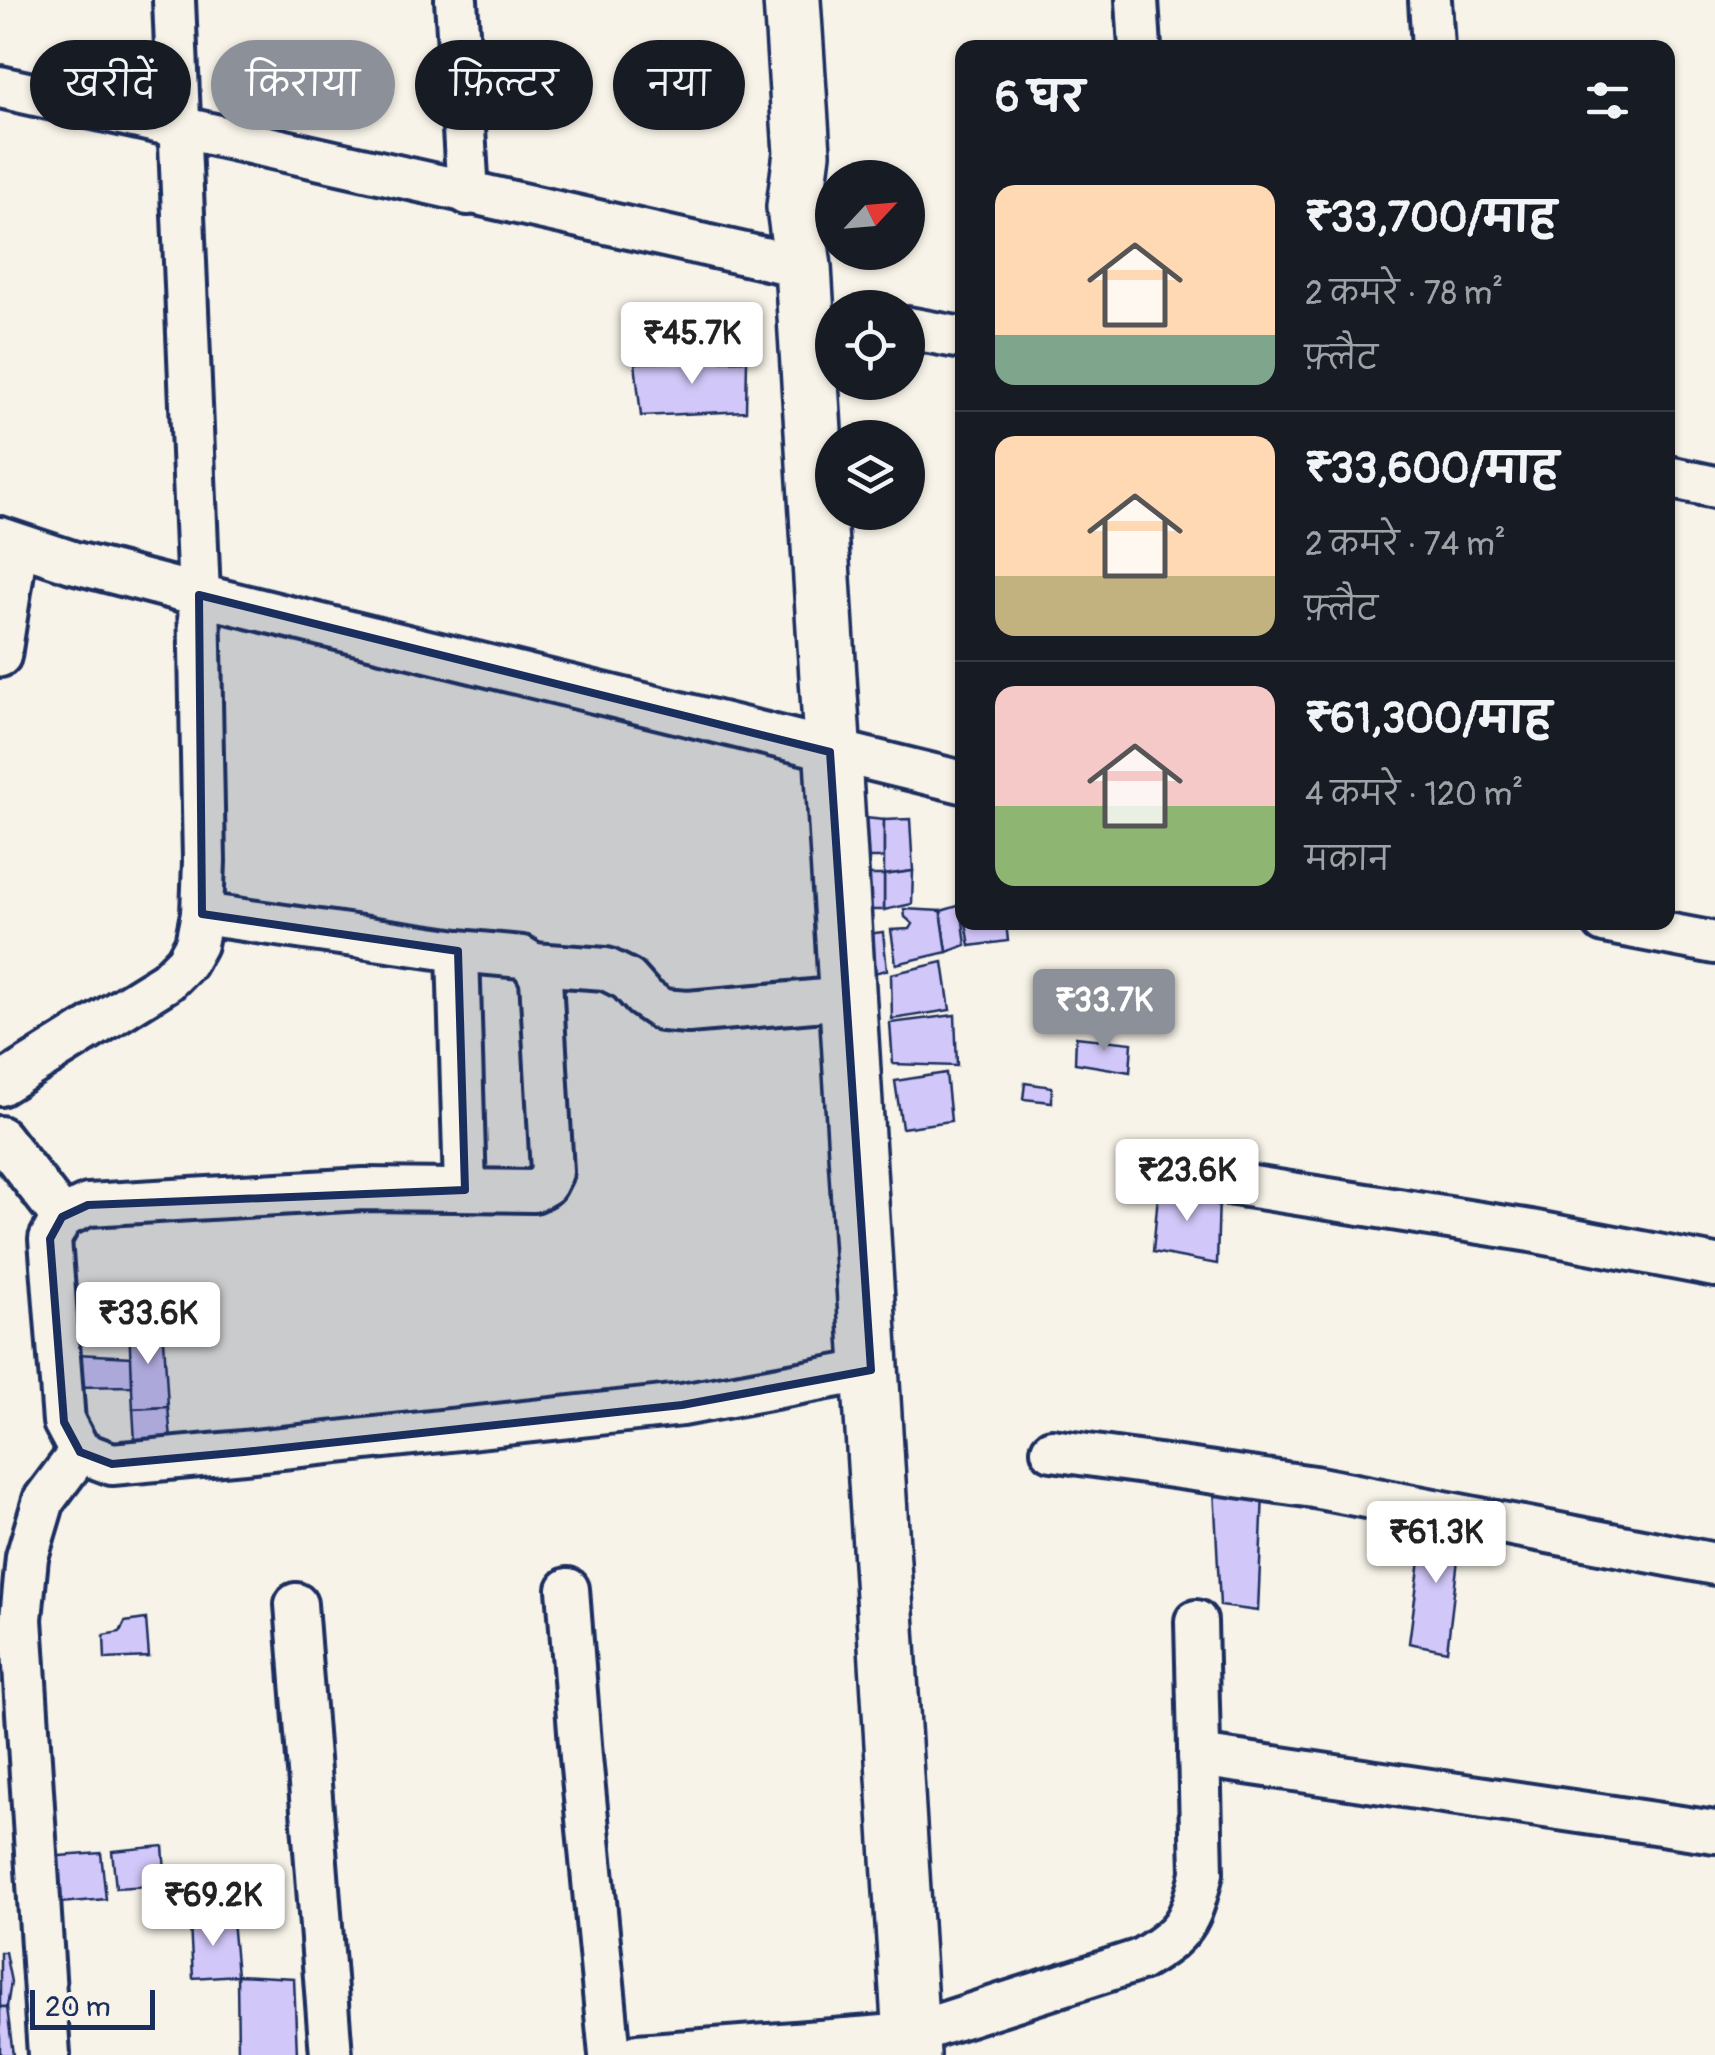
<!DOCTYPE html>
<html lang="hi">
<meta charset="utf-8">
<style>
:root{--surface:#171b24;--page:#242831;--text:#f1f3f6;--muted:#9ea1a6;--line:#363941;--accent:#8c9099}
body{margin:0;font-family:Pangolin,"Playpen Sans Deva",sans-serif;background:var(--page);color:var(--text);height:100vh;display:flex;flex-direction:column;font-size:38px;white-space:nowrap}
*{box-sizing:border-box;margin:0}
p{font-size:32px;color:var(--muted)}
.icon{flex:none;width:55px;height:55px;fill:none;stroke:currentColor;stroke-width:2;stroke-linecap:round;stroke-linejoin:round}
.map{position:relative;flex:1;overflow:hidden}
.drawer{position:absolute;left:955px;top:40px;width:720px;height:890px;display:flex;flex-direction:column;background:var(--surface);border-radius:20px;box-shadow:0 2px 8px #0004}
.drawer>*{flex:none}
.top-card{position:absolute;left:30px;top:40px;width:775px;height:90px;display:flex;gap:20px}
.needle{width:65px;rotate:64deg}
.controls{position:absolute;left:815px;top:160px;display:grid;gap:20px}
.controls a{display:grid;place-items:center;width:110px;height:110px;border-radius:50%;background:var(--surface);box-shadow:0 2px 8px #0004;font-size:50px}
.scale{position:absolute;left:30px;bottom:25px;width:125px;box-sizing:border-box;padding-left:10px;border:5px solid #1b2f5e;border-top:0;font-size:28px;line-height:35px;white-space:nowrap;color:#1b2f5e;-webkit-text-stroke:8px #f7f3e8;paint-order:stroke}
.price{position:absolute;translate:-50% -85px;padding:0 22px;border-radius:10px;background:#fff;color:#222;font-size:32px;line-height:65px;filter:drop-shadow(0 2px 5px #0008)}
.price::after{content:'';position:absolute;left:50%;top:60px;width:30px;height:22px;margin-left:-15px;background:inherit;clip-path:polygon(0 0,100% 0,50% 100%)}
.price.on{background:var(--accent);color:#fff}
ul{padding:0;list-style:none}
li{display:flex;align-items:center;gap:30px;height:250px;padding:0 40px}
li+li{border-top:2px solid var(--line)}
li span{display:grid;place-items:center;flex:none;width:280px;height:200px;border-radius:20px;color:#555}
li>.icon{margin-inline-start:auto}
span .icon{width:120px;height:120px;fill:#fffc;stroke-width:1}
li b{font-size:42px}
h2{display:flex;justify-content:space-between;align-items:center;height:120px;padding:0 40px;font-size:42px}
.pill{padding:0 35px;border-radius:45px;background:var(--surface);box-shadow:0 2px 8px #0004;font-size:35px;line-height:90px}
.pill.on{background:var(--accent);color:#fff}
.map>svg:first-child{display:block}
</style>
<div class="map">
<svg width="1715" height="2055" viewBox="0 0 1715 2055">
<rect width="100%" height="100%" fill="#f7f3e8"/>
<filter id="ink" filterUnits="userSpaceOnUse"><feTurbulence type="fractalNoise" baseFrequency=".01" numOctaves="2"/><feDisplacementMap in="SourceGraphic" scale="20" xChannelSelector="R" yChannelSelector="G"/><feConvolveMatrix kernelMatrix="1 2 1 2 8 2 1 2 1" color-interpolation-filters="sRGB"/></filter>
<g filter="url(#ink)">
<g fill="#d2c7f9" stroke="#1b2f5e" stroke-width="2.5">
<path d="M747,360L746,411L641,416L635,363Z"/>
<path d="M865,818L884,820V858H863Z"/>
<path d="M910,819L913,871L884,875V820Z"/>
<path d="M913,871L912,904L884,910V875Z"/>
<path d="M867,875H884V910H865Z"/>
<path d="M961,905L966,945L947,952L941,911Z"/>
<path d="M904,909L941,911L947,952L896,964L891,930L910,929L913,924L905,917Z"/>
<path d="M966,922H1006L1008,941L970,946Z"/>
<path d="M883,932L887,970L869,974L867,934Z"/>
<path d="M943,962L950,1010L892,1019L891,974Z"/>
<path d="M955,1015L957,1066L893,1064L890,1023Z"/>
<path d="M1076,1037L1132,1043L1130,1072L1075,1063Z"/>
<path d="M946,1073L951,1121L902,1128L895,1081Z"/>
<path d="M1025,1083L1052,1087V1102L1023,1099Z"/>
<path d="M1159,1183L1219,1196L1217,1264L1153,1252Z"/>
<path d="M163,1322L168,1407L133,1409L129,1328Z"/>
<path d="M77,1354L131,1357L132,1386L75,1387Z"/>
<path d="M168,1407L171,1439L135,1442L133,1409Z"/>
<path d="M1214,1488L1263,1493L1258,1611L1220,1606Z"/>
<path d="M1425,1523L1462,1526L1447,1651L1409,1643Z"/>
<path d="M146,1619L149,1657L105,1659L104,1635L120,1632L125,1622Z"/>
<path d="M163,1846L166,1885L116,1888L112,1851Z"/>
<path d="M101,1853L106,1899L48,1904L46,1857Z"/>
<path d="M232,1920L237,1975L193,1978L190,1924Z"/>
<path d="M0,1952H5L11,1982L7,2007H0Z"/>
<path d="M237,1975L294,1978L297,2055H238Z"/>
<path d="M0,2007H7L13,2055H0Z"/>
</g>
<g fill="none" stroke-linecap="round" stroke-linejoin="round">
<defs>
<g id="street">
<path d="M456,0L468,194"/>
<path d="M1137,0L1140,48"/>
<path d="M1430,0L1433,48"/>
<path d="M0,87L803,267"/>
<path d="M908,328L962,338"/>
<path d="M1668,477L1715,487"/>
<path d="M0,538L72,562L199,595L962,782"/>
<path d="M0,656L17,545"/>
<path d="M202,914L458,951L522,957L533,964L541,979L552,1172L546,1184L534,1191L364,1189L88,1205L62,1217L50,1239L64,1422L80,1452L112,1464L244,1452L682,1405L871,1370"/>
<path d="M1604,922L1715,943"/>
<path d="M458,951L465,1190"/>
<path d="M533,964L606,969L628,980L643,997L662,1010L688,1012L847,998"/>
<path d="M0,1085L167,981L186,962L196,944L202,914L204,861L199,595L174,0"/>
<path d="M0,1137L62,1217"/>
<path d="M1158,1172L1531,1231L1715,1266"/>
<path d="M1052,1450L1314,1487L1715,1564"/>
<path d="M568,1589L581,1757L610,2055"/>
<path d="M296,1604L331,2055"/>
<path d="M1199,1756L1715,1832"/>
<path d="M49,2055L21,1619L27,1557L44,1500L80,1452"/>
<path d="M638,2055L910,2034L1140,1960C1185,1933 1190,1923 1202,1873L1196,1621"/>
</g>
<path id="secondary" d="M792,0L802,153L795,207L803,267L912,2055"/>
</defs>
<use href="#street" stroke="#1b2f5e" stroke-width="48"/>
<use href="#secondary" stroke="#1b2f5e" stroke-width="62"/>
<use href="#street" stroke="#f7f3e8" stroke-width="40"/>
<use href="#secondary" stroke="#f7f3e8" stroke-width="55"/>
</g>
</g>
<path fill="#1b2f5e" fill-opacity="0.2" stroke="#1b2f5e" stroke-width="8" stroke-linejoin="round" d="M199,595L830,752L871,1370L682,1405L244,1452L112,1464L80,1452L64,1422L50,1239L62,1217L88,1205L465,1190L458,951L202,914Z"/>
</svg>
<div class="controls">
<a><svg class="needle" viewBox="-14 -14 28 28"><path d="M0-13l5 13h-10z" fill="#e53935"/><path d="M0 13l5-13h-10z" fill="#9ea1a6"/></svg></a>
<a><svg class="icon" aria-label="locate" viewBox="0 0 24 24"><circle cx="12" cy="12" r="6"/><path d="M12 2v4M12 18v4M2 12h4M18 12h4"/></svg></a>
<a><svg class="icon" aria-label="layers" viewBox="0 0 24 24"><path d="M12 4l9 5-9 5-9-5zM3 14l9 5 9-5"/></svg></a>
</div>
<div class="scale">20 m</div>
<b class="price" style="left:692px;top:387px">₹45.7K</b>
<b class="price on" style="left:1104px;top:1054px">₹33.7K</b>
<b class="price" style="left:1187px;top:1224px">₹23.6K</b>
<b class="price" style="left:148px;top:1367px">₹33.6K</b>
<b class="price" style="left:1436px;top:1586px">₹61.3K</b>
<b class="price" style="left:213px;top:1949px">₹69.2K</b>
<div class="top-card">
<a class="pill">खरीदें</a>
<a class="pill on">किराया</a>
<a class="pill">फ़िल्टर</a>
<a class="pill">नया</a>
</div>
<section class="drawer">
<h2>6 घर<svg class="icon" aria-label="filters" viewBox="0 0 24 24"><path d="M4 7h16M4 17h16"/><circle cx="9" cy="7" r="2"/><circle cx="15" cy="17" r="2"/></svg></h2>
<ul>
<li><span style="background:linear-gradient(#ffd9b3 75%,#7fa58c 0)"><svg class="icon" aria-label="home" viewBox="0 0 24 24"><path d="M3 11l9-7 9 7M6 9v11h12V9"/></svg></span><div><b>₹33,700/माह</b><p>2 कमरे · 78 m²</p><p>फ़्लैट</p></div></li>
<li><span style="background:linear-gradient(#ffd9b3 70%,#c2b280 0)"><svg class="icon" aria-label="home" viewBox="0 0 24 24"><path d="M3 11l9-7 9 7M6 9v11h12V9"/></svg></span><div><b>₹33,600/माह</b><p>2 कमरे · 74 m²</p><p>फ़्लैट</p></div></li>
<li><span style="background:linear-gradient(#f6c9c9 60%,#8fb573 0)"><svg class="icon" aria-label="home" viewBox="0 0 24 24"><path d="M3 11l9-7 9 7M6 9v11h12V9"/></svg></span><div><b>₹61,300/माह</b><p>4 कमरे · 120 m²</p><p>मकान</p></div></li>
</ul>
</section>
</div>
